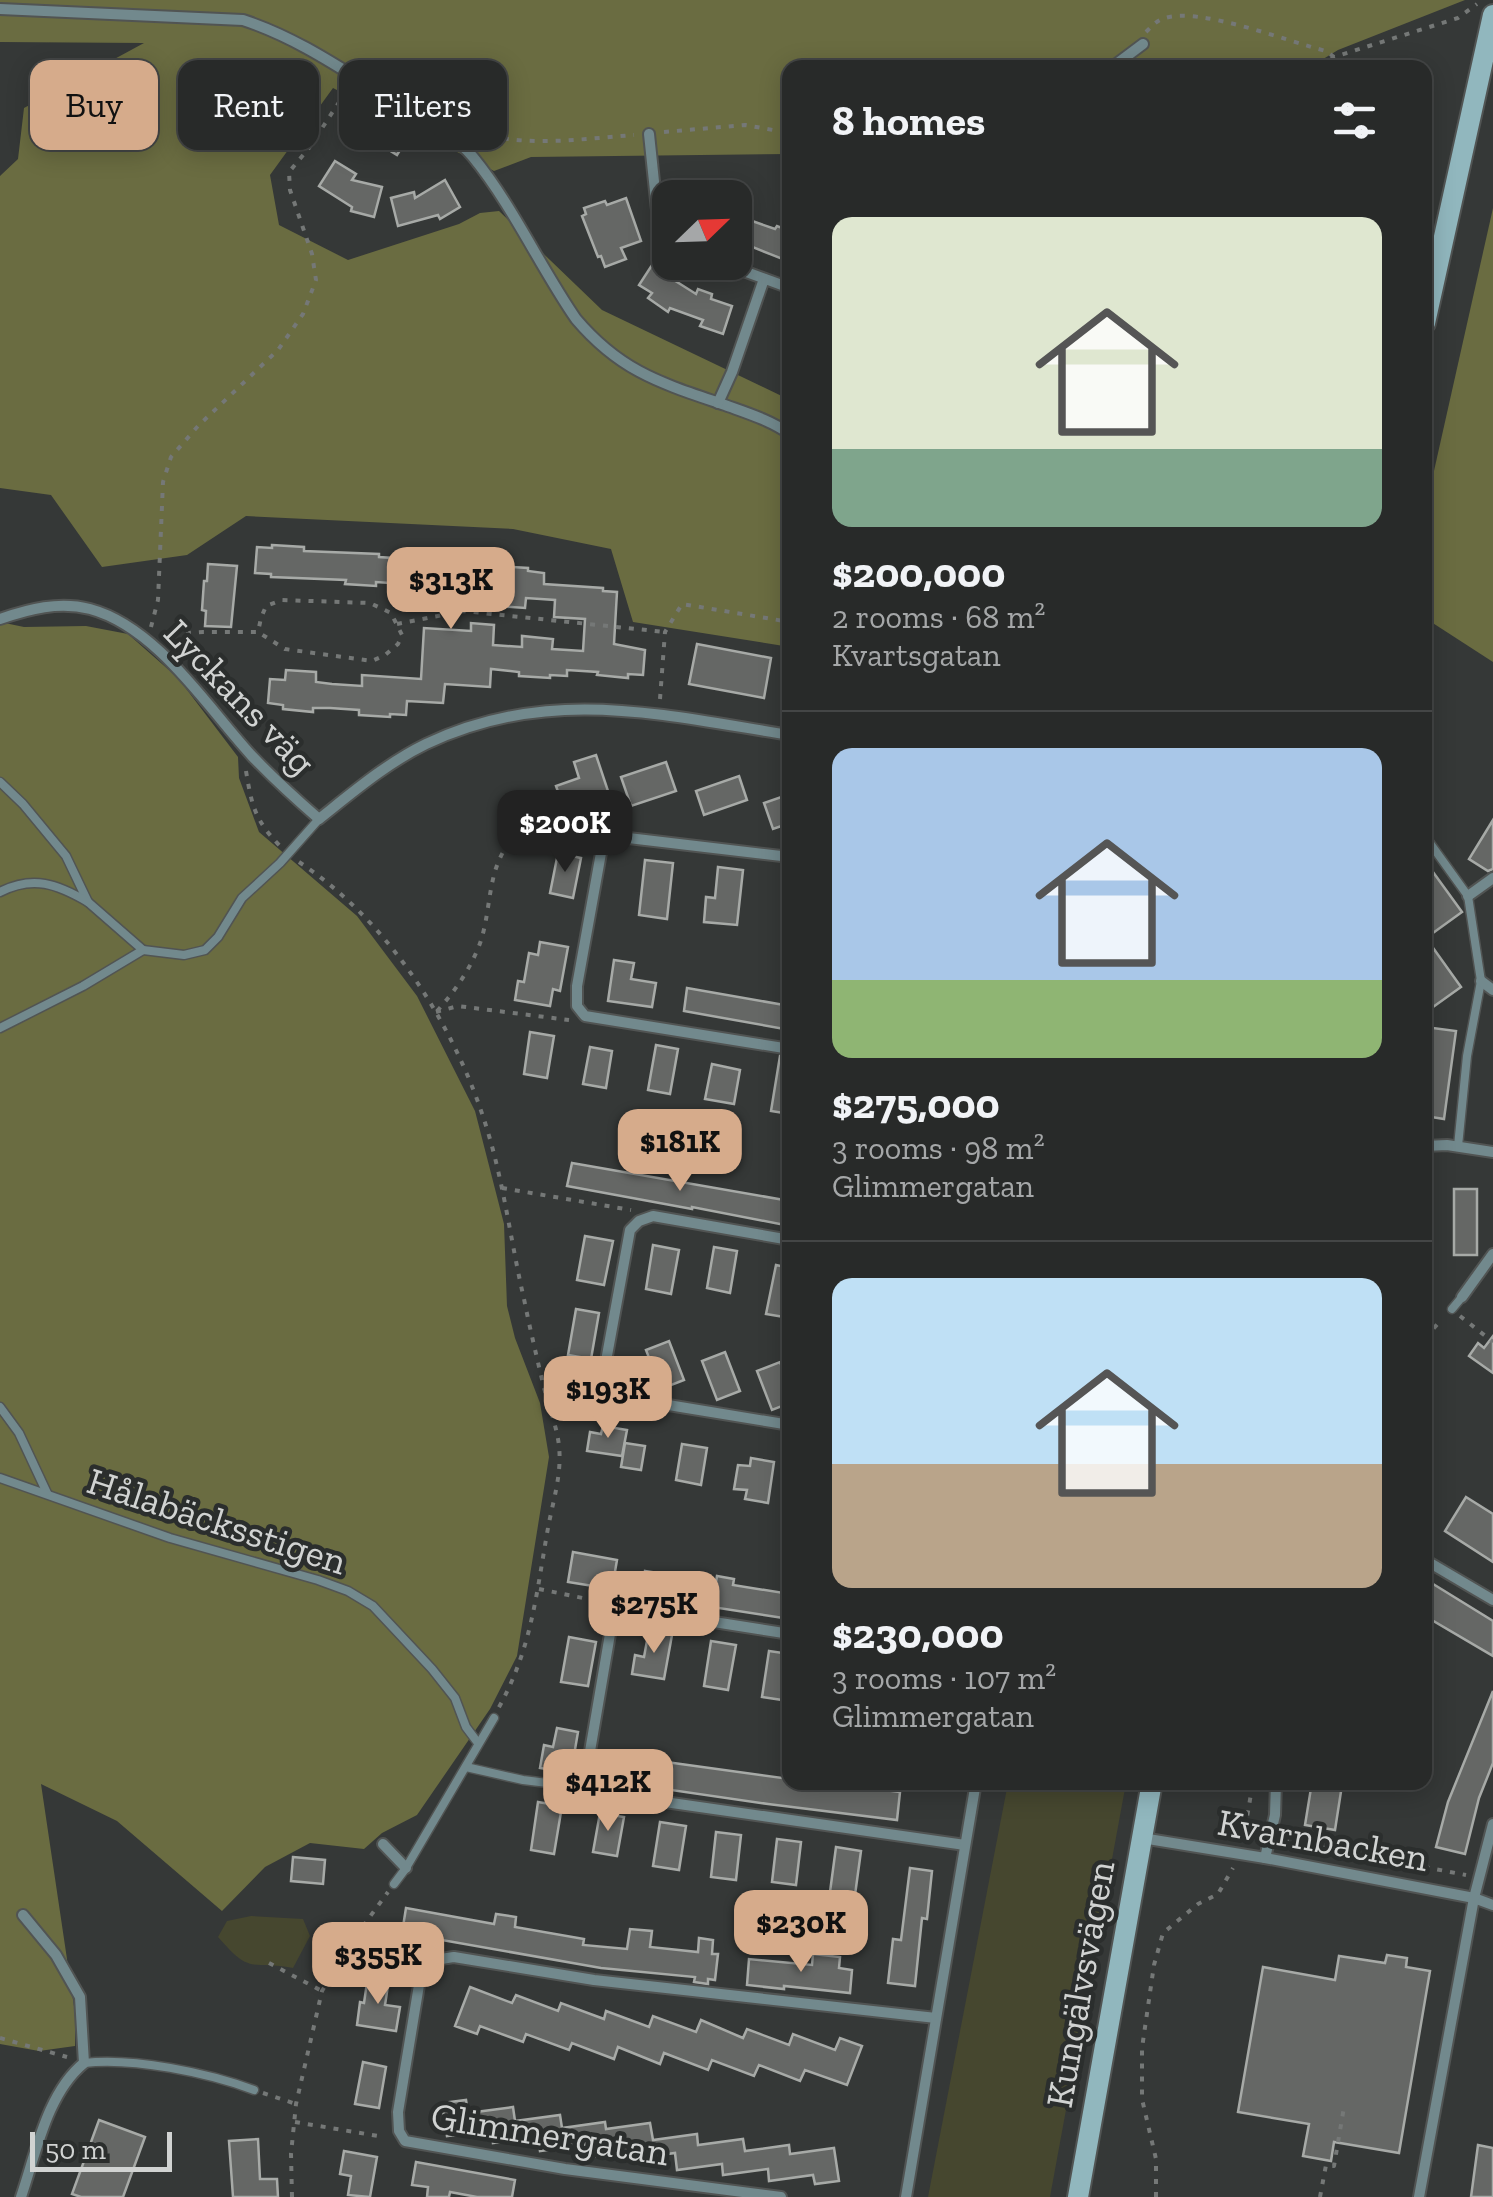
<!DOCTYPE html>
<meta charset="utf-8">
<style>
:root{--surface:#282a29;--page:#303231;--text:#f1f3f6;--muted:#a5a7a8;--line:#444646;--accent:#d6ab8b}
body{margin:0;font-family:"Zilla Slab",serif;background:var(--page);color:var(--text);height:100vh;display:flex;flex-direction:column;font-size:38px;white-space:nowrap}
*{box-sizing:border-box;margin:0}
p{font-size:32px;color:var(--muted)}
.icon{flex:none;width:55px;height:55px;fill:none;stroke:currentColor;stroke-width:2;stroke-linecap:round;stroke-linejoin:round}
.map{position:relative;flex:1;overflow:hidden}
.panel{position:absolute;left:782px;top:60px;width:650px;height:1730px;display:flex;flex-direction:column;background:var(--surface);border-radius:20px;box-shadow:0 5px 25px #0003,0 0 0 2px var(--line)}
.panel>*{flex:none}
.guide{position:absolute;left:30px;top:60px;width:602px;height:90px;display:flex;gap:20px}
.needle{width:65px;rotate:67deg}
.fabs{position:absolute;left:652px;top:180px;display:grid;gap:20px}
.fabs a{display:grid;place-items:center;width:100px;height:100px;border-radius:20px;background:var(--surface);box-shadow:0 5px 25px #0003,0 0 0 2px var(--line);font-size:50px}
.scale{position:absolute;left:30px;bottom:25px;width:142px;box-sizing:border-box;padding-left:10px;border:5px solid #d1d3d2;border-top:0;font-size:28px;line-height:35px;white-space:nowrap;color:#d1d3d2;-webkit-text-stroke:8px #2b2e2d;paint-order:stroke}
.price{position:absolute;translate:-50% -85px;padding:0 22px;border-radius:20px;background:var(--accent);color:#111;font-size:32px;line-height:65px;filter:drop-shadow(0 2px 5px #0008)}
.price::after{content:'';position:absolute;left:50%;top:60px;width:30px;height:22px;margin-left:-15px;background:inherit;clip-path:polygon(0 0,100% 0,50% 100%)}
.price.active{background:#222;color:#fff}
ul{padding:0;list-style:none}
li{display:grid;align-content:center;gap:20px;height:530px;padding:0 50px}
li+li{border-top:2px solid var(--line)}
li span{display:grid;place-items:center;height:310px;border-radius:20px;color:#555}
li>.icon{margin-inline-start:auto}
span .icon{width:180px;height:180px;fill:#fffc;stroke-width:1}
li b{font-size:42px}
h2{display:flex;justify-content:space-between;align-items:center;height:120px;padding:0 50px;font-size:42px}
.chip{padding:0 35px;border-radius:20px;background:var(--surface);box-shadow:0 5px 25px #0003,0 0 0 2px var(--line);font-size:35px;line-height:90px}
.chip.active{background:var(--accent);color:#111}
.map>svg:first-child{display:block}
</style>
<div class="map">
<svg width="1493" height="2197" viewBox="0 0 1493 2197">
<rect width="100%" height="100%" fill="#353837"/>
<g fill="#46472f">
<path d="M1008,1783H1126L1050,2197H928Z"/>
<path d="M251,1916L303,1919L310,1936L293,1968C249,1960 252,1976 218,1937L227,1921Z"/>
</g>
<g fill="#6a6c41">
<path d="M0,0H1465L1338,50L1310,67L790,68V154L531,157L494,171L333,88L270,175L279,225L348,260L459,224L480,213L499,211L602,310L790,400V647L633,622L611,549L513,529L246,516L187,555L102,567L51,495L0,488V176L18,159L24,108L144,43L0,42Z"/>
<path d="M1493,208V662L1425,618V511Z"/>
<path d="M0,622L24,627L86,626L128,634L178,678L238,757L239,778L259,832L357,916L417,996L475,1111L504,1224L507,1306L515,1338L540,1403L549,1457L517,1656L490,1709L417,1815L382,1833L364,1849L310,1843L265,1867L222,1911L117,1821L41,1784L75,2013V2046L39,2051L0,2044Z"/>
</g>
<g fill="#656765" stroke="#a7aaa7" stroke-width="2.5">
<path d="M381,116L410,134L397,155L368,137Z"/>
<path d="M335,161L356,174L352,180L382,187L374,217L351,211L352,207L319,186Z"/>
<path d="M445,180L460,207L440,219L438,215L398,226L391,198L414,192L415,198Z"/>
<path d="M626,198L641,241L621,248L626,259L605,267L601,256L598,257L582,216L586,214L584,208L605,201L607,205Z"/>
<path d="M735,215L775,229L777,226L790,231V262L735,240Z"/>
<path d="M654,262L668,271L666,275L696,294L698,289L712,294L711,299L732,306L723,334L700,326L703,320L670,308L668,312L648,298L652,293L639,285Z"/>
<path d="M272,545L304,547V551L379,554V557L393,558V560L453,564V567L497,570L498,566L528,568V571L544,573V584L603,588V591L617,592L614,644L645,650L643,675L628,674V678L597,675L598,672L567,670V676L550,675V678L519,676V672L491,669L490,687L445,684L443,703L407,701L406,715L390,714V717L359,715V710L330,708H313V712L283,709V705L268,703L270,679L285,680L286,670L316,672V682L332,684L362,686V675L421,679L424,628L471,631V623L494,625L493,645L522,647V636L553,639L552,649L583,651L585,619L554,617L555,600L526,598L525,608L495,606L496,595L466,592V594L451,593L450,596L420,594V591L404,590L405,584L376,582V586L345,584L346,580L271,577V574L255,573L257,547L272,548Z"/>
<path d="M208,564L237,566L231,627L205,626L206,611L202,610L204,581H207Z"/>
<path d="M697,644L771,658L764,698L689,684Z"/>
<path d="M596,755L609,794L564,809L556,786L579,778L574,762Z"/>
<path d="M666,762L676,791L631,806L621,777Z"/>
<path d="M739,776L747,800L704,815L696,791Z"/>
<path d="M790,794V823L773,829L764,803Z"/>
<path d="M1493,820V869L1488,871L1469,859Z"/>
<path d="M558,853L581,858L573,898L550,893Z"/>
<path d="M645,860L673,863L667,919L639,915Z"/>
<path d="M1425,861L1462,912L1426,938L1461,987L1433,1007L1425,996Z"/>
<path d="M718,867L743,870L737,925L704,922L706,897L715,898Z"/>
<path d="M540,942L568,947L560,991L553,989L550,1006L515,1000L518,981L524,982L529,953L538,955Z"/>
<path d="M614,960L634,963L631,979L656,983L652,1007L608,1001Z"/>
<path d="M687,988L790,1006V1030L684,1011Z"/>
<path d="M1425,1027L1456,1031L1444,1119L1425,1116Z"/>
<path d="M530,1032L554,1036L547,1078L524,1074Z"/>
<path d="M656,1045L678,1049L670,1094L648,1090Z"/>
<path d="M590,1047L612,1051L606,1088L583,1084Z"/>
<path d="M780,1056L790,1058V1114L771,1111Z"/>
<path d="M712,1064L740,1070L734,1104L705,1099Z"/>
<path d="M572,1163L790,1201V1226L692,1207V1209L567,1186Z"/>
<rect x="1454" y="1189" width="23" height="66"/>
<path d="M585,1236L613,1241L604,1285L577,1280Z"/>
<path d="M653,1245L679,1250L671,1294L646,1289Z"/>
<path d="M714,1247L737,1251L730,1293L707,1288Z"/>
<path d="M776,1265L790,1268V1318L766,1314Z"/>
<path d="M576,1309L599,1313L591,1359L568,1355Z"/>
<path d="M1493,1336V1373L1469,1356L1478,1343L1484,1348Z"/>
<path d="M669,1341L684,1380L661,1389L646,1350Z"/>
<path d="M725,1352L740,1391L717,1400L702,1361Z"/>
<path d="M780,1362L790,1388V1403L772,1410L757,1371Z"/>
<path d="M603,1426L627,1430L622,1456L587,1451L590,1432L601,1434Z"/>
<path d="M625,1443L645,1446L641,1470L621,1467Z"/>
<path d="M682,1444L707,1448L701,1485L676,1480Z"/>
<path d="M751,1458L774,1462L768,1503L745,1499L747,1490L734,1489L738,1465L750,1466Z"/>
<path d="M1466,1497L1493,1514V1562L1445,1531Z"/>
<path d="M573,1552L617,1560L612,1589L568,1582Z"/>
<path d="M645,1571L716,1582L717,1576L734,1579L733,1585L790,1594V1619L641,1596Z"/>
<path d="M1425,1579L1493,1621V1656L1425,1616Z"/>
<path d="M649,1630L672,1635L664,1679L632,1674L635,1655L644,1657Z"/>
<path d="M569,1637L596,1642L588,1686L561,1682Z"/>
<path d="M711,1641L736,1645L728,1690L704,1686Z"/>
<path d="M769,1651L790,1654L789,1701L762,1697Z"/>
<path d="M1493,1691V1763L1479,1798L1465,1854L1436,1847L1448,1802Z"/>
<path d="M557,1728L578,1732L571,1773L540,1768L544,1745L553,1747Z"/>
<path d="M623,1754L659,1761L790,1779V1782H822L900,1792L897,1820L768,1804L671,1790V1788L619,1779Z"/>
<path d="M1312,1782L1342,1785L1335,1830L1305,1825Z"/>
<path d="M538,1802L562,1806L554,1854L531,1850Z"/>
<path d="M600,1813L624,1817L617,1856L593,1852Z"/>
<path d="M660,1822L686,1826L679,1870L653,1866Z"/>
<path d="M716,1832L741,1835L736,1880L711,1877Z"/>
<path d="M777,1839L801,1842L796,1885L772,1882Z"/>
<path d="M836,1847L861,1851L855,1895L830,1892Z"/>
<path d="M293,1857L325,1860L323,1884L291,1881Z"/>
<path d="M910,1868L932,1871L927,1919L922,1918L915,1986L888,1983L893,1939L901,1940Z"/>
<path d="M406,1908L494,1924L496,1914L516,1917L515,1927L584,1939L583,1945L627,1949L630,1929L652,1931L650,1947L698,1952L699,1938L713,1940L712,1954H718L715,1980L708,1979V1984L694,1982L695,1977L601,1968L402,1933Z"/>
<path d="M813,1954L840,1957L839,1968L852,1970L850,1993L784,1986V1989L747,1985L749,1959L812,1965Z"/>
<path d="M1387,1955L1407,1958L1406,1967L1430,1971L1399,2153L1334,2142L1331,2161L1303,2156L1309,2124L1238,2112L1263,1967L1335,1980L1339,1956L1385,1963Z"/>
<path d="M368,1976L389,1979L385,2005L400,2007L396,2031L357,2025L360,2002L364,2003Z"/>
<path d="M470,1987L512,2003L516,1995L558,2011L561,2003L604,2019L606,2011L649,2027L653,2016L696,2032L701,2020L743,2038L747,2029L789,2045L793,2034L835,2050L840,2038L862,2046L847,2085L805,2070L800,2081L759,2065L754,2076L712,2060L708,2070L664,2053L660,2064L618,2047L614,2059L572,2043L569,2050L526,2034L523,2042L480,2026L477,2034L455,2026Z"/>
<path d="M363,2062L386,2067L379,2108L355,2104Z"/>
<path d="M466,2100L468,2113L513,2107L515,2121L560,2115L562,2128L605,2122L606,2129L650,2123L653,2140L697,2134L698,2145L743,2139L745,2151L789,2145L790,2154L834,2148L839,2181L815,2184L813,2175L769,2181L768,2169L723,2175L722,2164L677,2170L675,2153L631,2159L630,2152L585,2158L584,2145L540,2151L538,2137L493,2143L492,2130L447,2136L442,2103Z"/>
<path d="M99,2120L145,2137L123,2197H81L72,2194Z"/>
<path d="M258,2139L260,2179H277L278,2197H233L229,2141Z"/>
<path d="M1478,2145L1493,2148V2197H1471Z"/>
<path d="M344,2151L377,2157L370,2197L348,2195L351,2176L340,2174Z"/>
<path d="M416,2162L515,2180L512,2197H477L450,2192L449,2197H427L428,2187L412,2185Z"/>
</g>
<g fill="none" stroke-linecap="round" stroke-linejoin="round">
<defs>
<g id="lane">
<path d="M0,782L23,804L66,856L88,902L143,950"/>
<path d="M1427,839L1468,896L1481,981L1467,1056L1458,1146"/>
<path d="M0,892C33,875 57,884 88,902"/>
<path d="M0,1028L83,986L143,950L184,955L205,950L218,937L242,898L280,863L319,819"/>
<path d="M1452,1309L1462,1297"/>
<path d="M0,1407L19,1433L47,1493"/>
<path d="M0,1478L170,1538L318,1580L348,1591L373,1606L432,1669L455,1698L466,1727L478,1743"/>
<path d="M466,1767L523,1780L597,1789"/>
<path d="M394,1884L406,1868L494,1718"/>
<path d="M84,2063C132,2057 209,2073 254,2090"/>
</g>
<g id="street">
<path d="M0,9L243,20C298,38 343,70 392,100C419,116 452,132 473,157C513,206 540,267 576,319C621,372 661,383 725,405C747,413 770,420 790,434"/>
<path d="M1111,68L1143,44"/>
<path d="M649,134L657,210L670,233"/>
<path d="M719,262L790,288"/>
<path d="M718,403L732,372L764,279"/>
<path d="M0,619C29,609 59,601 90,609C157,627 207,707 252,756C273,778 296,799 319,819C353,792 387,763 426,744C550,685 662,715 790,735"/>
<path d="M790,857L620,837L607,842L601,853L577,986V1006L585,1016L790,1049"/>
<path d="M1468,896L1493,878"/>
<path d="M1481,981L1493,990"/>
<path d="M1425,1146L1447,1145L1493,1152"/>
<path d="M790,1240L653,1216L639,1221L630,1230L606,1361C606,1386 611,1388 632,1399L790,1425"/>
<path d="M1462,1297L1493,1254"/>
<path d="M1425,1560L1493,1600"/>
<path d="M790,1634L644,1611C624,1614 618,1614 610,1634L588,1763C589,1780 593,1788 609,1794L965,1845"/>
<path d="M1142,1838L1265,1858L1474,1898L1493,1905"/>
<path d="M383,1844L406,1868"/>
<path d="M1265,1858L1275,1815L1276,1782"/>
<path d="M21,2197C36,2153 47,2093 84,2063L80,1997L56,1955L23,1915"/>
<path d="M781,2197L565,2169L405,2141L399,2131L398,2112L420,1979C428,1959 434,1960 454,1957L594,1980L936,2018"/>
<path d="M906,2197L976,1782"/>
<path d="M1419,2197L1474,1898L1493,1824"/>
</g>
<g id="secondary">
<path d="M1425,323L1493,15"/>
<path d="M1078,2197L1152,1782"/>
</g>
</defs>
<use href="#lane" stroke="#515453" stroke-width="11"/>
<use href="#street" stroke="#515453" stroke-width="14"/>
<use href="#secondary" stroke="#515453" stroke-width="24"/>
<g stroke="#757877" stroke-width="4" stroke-dasharray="5 8" stroke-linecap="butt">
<path d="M1146,32C1152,26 1157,20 1165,18C1201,7 1286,41 1326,51L1334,57"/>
<path d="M1321,68L1334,57L1458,18L1477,4"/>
<path d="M466,129C520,149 578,139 634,135"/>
<path d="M664,132L745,125L790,133"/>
<path d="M397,624L463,611L665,632"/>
<path d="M151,627L158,600L163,482L171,457L198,426L278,350L303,314L316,280L312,254L290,190L289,172L309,148L349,87"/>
<path d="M160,635L203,632H258L261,618L266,606L282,600L370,603L391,613L402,635L398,644L385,655L372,661L285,649L258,632"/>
<path d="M660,699L665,632L682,604L790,622"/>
<path d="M246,771C252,807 255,820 280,846"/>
<path d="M299,862C389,921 456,1027 487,1129C504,1184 511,1243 524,1299C530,1329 537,1358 544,1388C549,1407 557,1427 559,1446C562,1474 553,1501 548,1528C536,1595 532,1648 498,1709"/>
<path d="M437,1011C455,991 469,971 479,946C492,912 486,873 509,843C514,835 526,829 533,824L579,828L594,833"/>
<path d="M436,1012L458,1006L569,1020"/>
<path d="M502,1188L631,1210"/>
<path d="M1460,1316L1493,1342"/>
<path d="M1425,1338L1442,1319"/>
<path d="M544,1386L599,1394"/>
<path d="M539,1589L617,1605"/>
<path d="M1284,1840L1466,1875"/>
<path d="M1243,1841L1253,1782"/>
<path d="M358,1933L426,1950"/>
<path d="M269,1963L322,1991"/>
<path d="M0,2038L67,2057"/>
<path d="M263,2093L296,2104"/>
<path d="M295,2122L384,2137"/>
<path d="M292,2197L291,2154L296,2104L322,1991L358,1933L388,1892"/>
<path d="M1156,2197V2159L1142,2099V2048L1154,1965L1163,1933L1198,1904L1218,1894L1233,1868"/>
<path d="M1320,2197L1326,2165L1334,2166L1344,2107"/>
</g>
<use href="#lane" stroke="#72898d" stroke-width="8"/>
<use href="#street" stroke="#72898d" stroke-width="10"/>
<use href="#secondary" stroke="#91b7be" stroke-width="20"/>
</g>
<g text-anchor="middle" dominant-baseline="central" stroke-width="9" stroke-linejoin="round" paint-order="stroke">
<g font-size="38" fill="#d1d3d2" stroke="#2b2e2d">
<text transform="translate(240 697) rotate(46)">Lyckans väg</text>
<text transform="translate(217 1521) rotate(18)">Hålabäcksstigen</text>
<text transform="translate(1323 1840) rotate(10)">Kvarnbacken</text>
<text transform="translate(1080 1984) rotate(-80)">Kungälvsvägen</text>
<text transform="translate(550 2134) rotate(9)">Glimmergatan</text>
</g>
</g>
</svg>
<div class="fabs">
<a><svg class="needle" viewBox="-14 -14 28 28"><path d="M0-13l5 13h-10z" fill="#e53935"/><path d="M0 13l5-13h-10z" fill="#a5a7a8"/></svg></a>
</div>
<div class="scale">50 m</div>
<b class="price" style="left:451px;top:632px">$313K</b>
<b class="price active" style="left:565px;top:875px">$200K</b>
<b class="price" style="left:680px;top:1194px">$181K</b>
<b class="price" style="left:608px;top:1441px">$193K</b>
<b class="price" style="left:654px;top:1656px">$275K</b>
<b class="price" style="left:608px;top:1834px">$412K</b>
<b class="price" style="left:801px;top:1975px">$230K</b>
<b class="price" style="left:378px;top:2007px">$355K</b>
<div class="guide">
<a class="chip active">Buy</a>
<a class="chip">Rent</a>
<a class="chip">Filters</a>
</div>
<section class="panel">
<h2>8 homes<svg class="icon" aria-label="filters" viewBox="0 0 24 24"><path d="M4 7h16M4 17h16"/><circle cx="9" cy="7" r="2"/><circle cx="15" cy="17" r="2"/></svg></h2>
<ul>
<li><span style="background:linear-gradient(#dfe7d0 75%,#7fa58c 0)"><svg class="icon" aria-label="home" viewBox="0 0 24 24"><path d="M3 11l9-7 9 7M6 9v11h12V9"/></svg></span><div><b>$200,000</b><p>2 rooms · 68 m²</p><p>Kvartsgatan</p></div></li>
<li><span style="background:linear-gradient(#a9c7e8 75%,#8fb573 0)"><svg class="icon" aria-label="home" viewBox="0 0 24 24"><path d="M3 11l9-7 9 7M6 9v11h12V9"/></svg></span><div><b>$275,000</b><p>3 rooms · 98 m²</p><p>Glimmergatan</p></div></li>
<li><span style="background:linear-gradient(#bfe0f5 60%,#b9a48a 0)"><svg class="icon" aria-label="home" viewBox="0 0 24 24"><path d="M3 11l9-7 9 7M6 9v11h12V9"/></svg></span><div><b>$230,000</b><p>3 rooms · 107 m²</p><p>Glimmergatan</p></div></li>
</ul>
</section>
</div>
